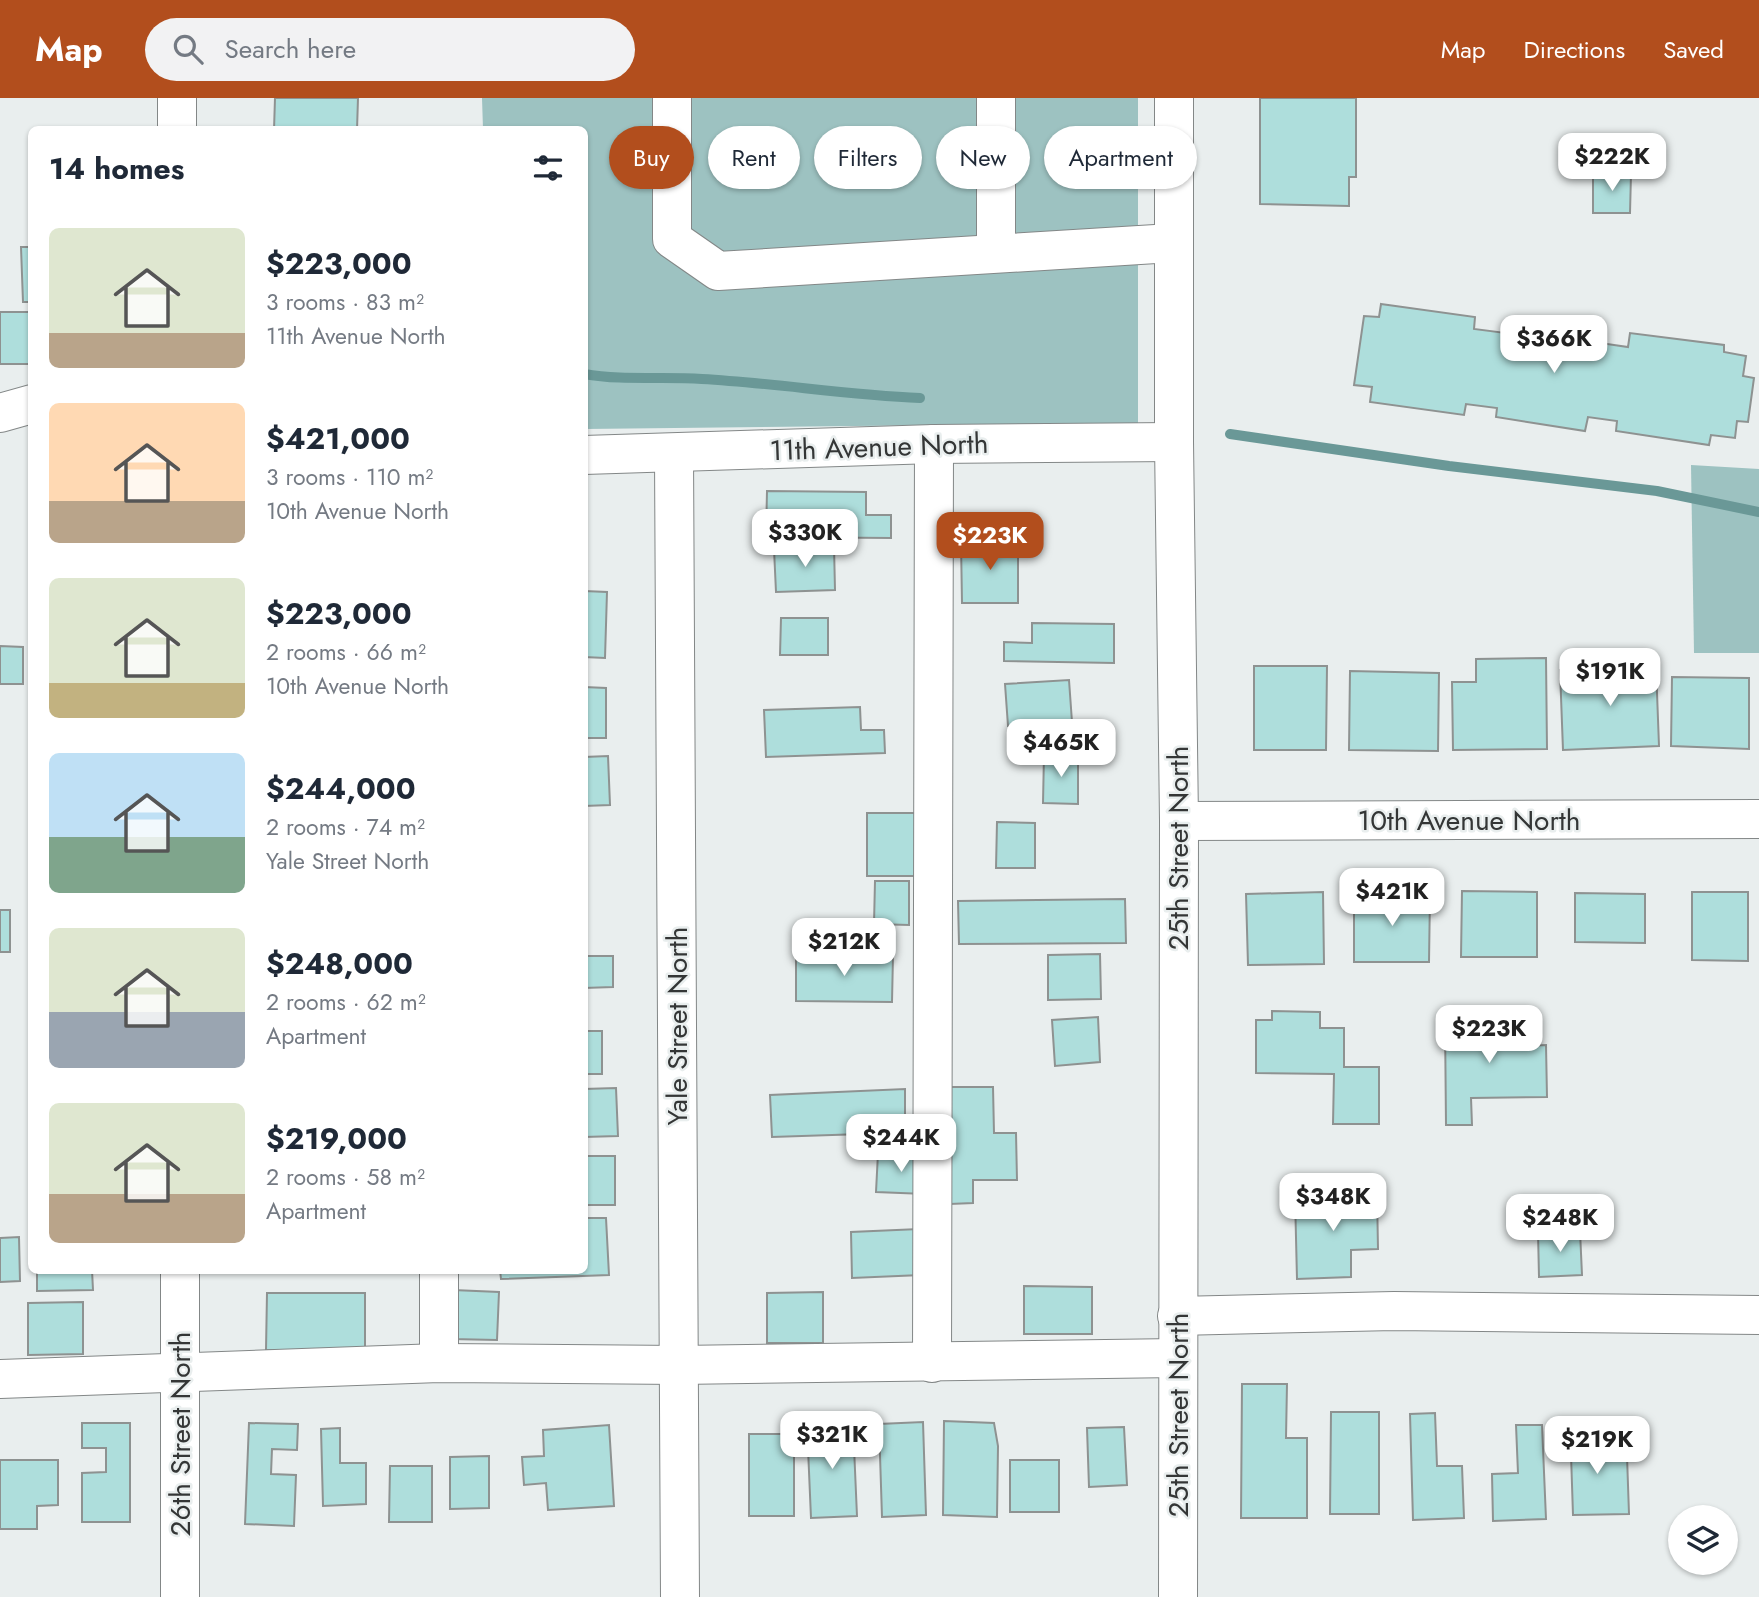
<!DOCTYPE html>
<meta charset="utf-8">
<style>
:root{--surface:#fff;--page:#f2f2f3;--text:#1f2937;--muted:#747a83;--accent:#b24e1d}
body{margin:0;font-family:Jost,sans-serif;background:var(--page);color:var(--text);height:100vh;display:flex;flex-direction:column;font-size:26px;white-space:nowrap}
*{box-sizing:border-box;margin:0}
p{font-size:23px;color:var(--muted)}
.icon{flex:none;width:38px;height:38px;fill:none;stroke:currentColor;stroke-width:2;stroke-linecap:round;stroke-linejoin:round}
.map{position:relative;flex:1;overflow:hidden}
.panel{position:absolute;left:28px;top:28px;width:560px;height:1148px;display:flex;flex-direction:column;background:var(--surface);border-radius:10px;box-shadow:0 2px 5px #0004}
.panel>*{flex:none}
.hud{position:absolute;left:609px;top:28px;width:665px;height:63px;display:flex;gap:14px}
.controls{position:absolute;left:1668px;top:1407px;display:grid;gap:14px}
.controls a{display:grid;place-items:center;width:70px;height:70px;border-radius:50%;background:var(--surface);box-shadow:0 2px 5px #0004;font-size:35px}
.price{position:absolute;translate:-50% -60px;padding:0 16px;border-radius:14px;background:#fff;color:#222;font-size:23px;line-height:46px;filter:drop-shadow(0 2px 4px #0008)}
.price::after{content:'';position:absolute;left:50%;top:42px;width:21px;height:16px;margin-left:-10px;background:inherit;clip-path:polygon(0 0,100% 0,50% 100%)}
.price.active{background:var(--accent);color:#fff}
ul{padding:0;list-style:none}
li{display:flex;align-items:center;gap:21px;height:175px;padding:0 21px}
li span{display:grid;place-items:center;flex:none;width:196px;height:140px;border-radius:10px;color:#555}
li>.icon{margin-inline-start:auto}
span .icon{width:84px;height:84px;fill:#fffc;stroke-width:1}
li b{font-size:30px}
h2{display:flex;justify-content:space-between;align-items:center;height:84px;padding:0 21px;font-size:30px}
.tag{padding:0 24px;border-radius:32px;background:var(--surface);box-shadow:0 2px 5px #0004;font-size:24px;line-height:63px}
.tag.active{background:var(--accent);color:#fff}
header{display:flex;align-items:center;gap:42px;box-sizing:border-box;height:98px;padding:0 35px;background:var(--accent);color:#fff}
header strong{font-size:33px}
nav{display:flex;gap:38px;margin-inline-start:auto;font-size:24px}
.search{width:490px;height:63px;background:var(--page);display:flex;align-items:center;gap:18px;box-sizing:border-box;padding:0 24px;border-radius:38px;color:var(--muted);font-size:26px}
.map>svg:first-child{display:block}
</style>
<header>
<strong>Map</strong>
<div class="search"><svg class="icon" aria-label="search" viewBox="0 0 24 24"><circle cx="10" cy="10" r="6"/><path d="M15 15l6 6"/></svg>Search here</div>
<nav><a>Map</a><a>Directions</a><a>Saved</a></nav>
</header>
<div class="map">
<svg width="1759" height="1499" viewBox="0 0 1759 1499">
<rect width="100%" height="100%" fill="#e9eeee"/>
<g fill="#9dc2c1">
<path d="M482,0H1138V325L585,331L584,32L483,31Z"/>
<path d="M1691,367L1759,371V555H1694Z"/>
</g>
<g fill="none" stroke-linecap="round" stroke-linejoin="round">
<g stroke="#6a9897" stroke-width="10">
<path d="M584,276C624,283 662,278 702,281C775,285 847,297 920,300"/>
<path d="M1230,336L1449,368L1657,393L1759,414"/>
</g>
</g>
<g fill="#aededc" stroke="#8e9291" stroke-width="2">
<path d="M275,0H358L357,32H274Z"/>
<path d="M1260,0H1356V79H1349V108L1260,106Z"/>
<path d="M1593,76H1631L1630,115H1593Z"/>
<path d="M21,149H32V204H23Z"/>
<path d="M1381,206L1475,219L1474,231L1505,235L1508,221L1600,234V245L1628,249L1630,235L1724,247V254L1746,258L1743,278L1754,280L1748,324L1737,323L1735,340L1711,337L1709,347L1616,333L1617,323L1588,319L1585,333L1496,319L1497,310L1466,306L1464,317L1370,304L1372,289L1354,287L1364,218L1379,219Z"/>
<rect x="0" y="214" width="32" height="52"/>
<path d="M767,393L866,394V417H891V440L766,439Z"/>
<path d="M1018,443V505H962L961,444Z"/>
<path d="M834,448L835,492L776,494L774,451Z"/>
<path d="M584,493L607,494L605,560L584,559Z"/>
<path d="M781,520H828V557H780Z"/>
<path d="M1032,525L1114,526V565L1004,563V544L1032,545Z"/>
<path d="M0,548L23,549V586H0Z"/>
<path d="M1546,560L1547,651L1453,652L1452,584H1476V561Z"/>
<path d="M1254,568H1327L1326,652H1254Z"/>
<path d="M1656,568L1659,648L1563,652L1560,572Z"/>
<path d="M1350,573L1439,575L1438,653L1349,652Z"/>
<path d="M1672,579L1749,580V651L1671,648Z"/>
<path d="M1069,582L1072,624L1008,628L1005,586Z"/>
<path d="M584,589L606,590V640H584Z"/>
<path d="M860,609L861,632H884L885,655L766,659L764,612Z"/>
<path d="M1044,656L1078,657V706L1043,705Z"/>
<path d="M608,658L610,707L584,708V659Z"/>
<rect x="867" y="715" width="53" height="63"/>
<path d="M997,724L1035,725V770H996Z"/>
<path d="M875,783H909V827L874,826Z"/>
<path d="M1462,793L1537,794V859H1461Z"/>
<path d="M1323,794L1324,866L1248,867L1246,796Z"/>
<path d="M1692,794H1748V863L1692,862Z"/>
<path d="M1575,795L1645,796V845L1575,844Z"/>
<path d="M1354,796H1430L1429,864H1354Z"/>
<path d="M1125,801L1126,845L959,846L958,803Z"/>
<rect x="0" y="812" width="10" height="42"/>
<path d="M796,856L893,857L892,904L796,903Z"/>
<path d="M1100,856L1101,901L1048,902V857Z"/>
<path d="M584,858H613V889L584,890Z"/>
<path d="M1272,913L1320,914V930H1344V969H1379V1026H1333L1334,976L1256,975V922H1272Z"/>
<path d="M1098,919L1100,964L1055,968L1052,922Z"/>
<path d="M1521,921V948L1546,947L1547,999L1471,1000L1472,1027H1446L1445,922Z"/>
<rect x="584" y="933" width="18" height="43"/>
<path d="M949,989H993L994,1035H1016L1017,1082H973V1105L950,1106Z"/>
<path d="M616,990L618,1038L584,1039V991Z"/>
<path d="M905,991V1020L861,1022L862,1036L772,1039L770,997Z"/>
<path d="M878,1055L926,1057L925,1096L876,1094Z"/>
<rect x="584" y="1058" width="31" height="49"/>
<path d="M1377,1096L1378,1151L1351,1152V1179L1297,1181L1295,1098Z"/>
<path d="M584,1120H606L609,1177L501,1181L500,1172H584Z"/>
<path d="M919,1131L921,1177L852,1180L851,1134Z"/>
<path d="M1580,1133L1582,1177L1539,1179L1538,1134Z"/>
<path d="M19,1139L20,1183L0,1184V1140Z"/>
<path d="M37,1172H92L93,1192L37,1193Z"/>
<path d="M1024,1188L1092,1189V1236H1024Z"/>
<path d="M453,1192L499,1194L497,1242L451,1241Z"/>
<path d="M823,1194V1245H767V1195Z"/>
<path d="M267,1195H365V1253L266,1252Z"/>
<path d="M83,1204V1256L28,1257V1205Z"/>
<path d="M1242,1286H1287L1286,1340H1307V1420H1241Z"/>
<path d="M1331,1314H1379V1416H1330Z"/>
<path d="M1435,1315L1437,1368H1462L1464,1420L1413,1422L1410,1316Z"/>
<path d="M944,1323L994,1325L998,1348L997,1419L943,1417Z"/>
<path d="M923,1324L926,1417L882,1419L879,1326Z"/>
<path d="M82,1325H130V1424H82V1375L106,1374V1350H82Z"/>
<path d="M249,1325L298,1326L297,1352L272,1351L271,1376L296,1377L294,1428L245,1426Z"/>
<path d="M1596,1325V1359L1627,1358L1629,1416L1573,1417L1570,1326Z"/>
<path d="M853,1326L857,1418L811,1420L807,1327Z"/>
<path d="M609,1327L614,1408L548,1412L546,1385L524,1387L522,1359L544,1358L543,1332Z"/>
<path d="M1516,1327H1542L1546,1421L1493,1423L1492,1376L1518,1375Z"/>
<path d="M1124,1329L1127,1387L1089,1389L1087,1330Z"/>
<path d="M340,1330V1365H366V1406L323,1408L321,1331Z"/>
<rect x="749" y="1336" width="45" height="82"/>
<path d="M489,1358V1410L450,1411V1359Z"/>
<path d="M0,1362H58V1407L37,1408V1431H0Z"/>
<rect x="1010" y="1362" width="49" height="52"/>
<path d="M390,1368H432V1424H389Z"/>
</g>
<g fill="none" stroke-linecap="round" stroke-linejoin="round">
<defs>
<g id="minor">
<path d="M672,0V141L718,173L1172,145"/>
<path d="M996,0V154"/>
<path d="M1174,0V344L1179,723L1178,1499"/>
<path d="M177,32V0"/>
<path d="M0,315L32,306"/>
<path d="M674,356L680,1499"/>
<path d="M584,357L934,346L1174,344"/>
<path d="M1179,723L1759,721"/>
<path d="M180,1172V1499"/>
<path d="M439,1172V1265"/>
<path d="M1177,1218L1394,1213L1759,1217"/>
<path d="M932,1265L934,346"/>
<path d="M0,1281L439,1265L679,1267L1177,1260"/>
</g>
</defs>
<use href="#minor" stroke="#838787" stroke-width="40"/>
<use href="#minor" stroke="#fff" stroke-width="38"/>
</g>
<g text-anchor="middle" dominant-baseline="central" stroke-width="5" stroke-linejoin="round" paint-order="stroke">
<g font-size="28" fill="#343636" stroke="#e9eeee">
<text transform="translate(879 349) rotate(-2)">11th Avenue North</text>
<text x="1469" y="722">10th Avenue North</text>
<text transform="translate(1178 750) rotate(-90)">25th Street North</text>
<text transform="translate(677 928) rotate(-90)">Yale Street North</text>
<text transform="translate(1178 1317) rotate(-90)">25th Street North</text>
<text transform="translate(180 1336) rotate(-90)">26th Street North</text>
</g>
</g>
</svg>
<div class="controls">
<a><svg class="icon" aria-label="layers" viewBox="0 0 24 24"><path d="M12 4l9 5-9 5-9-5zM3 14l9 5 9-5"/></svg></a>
</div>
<b class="price" style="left:1612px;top:95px">$222K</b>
<b class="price" style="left:1554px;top:277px">$366K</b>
<b class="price" style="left:805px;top:471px">$330K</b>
<b class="price active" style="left:990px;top:474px">$223K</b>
<b class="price" style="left:1610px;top:610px">$191K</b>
<b class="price" style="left:1061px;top:681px">$465K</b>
<b class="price" style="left:1392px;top:830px">$421K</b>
<b class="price" style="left:844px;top:880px">$212K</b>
<b class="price" style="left:1489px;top:967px">$223K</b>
<b class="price" style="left:901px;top:1076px">$244K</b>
<b class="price" style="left:1333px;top:1135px">$348K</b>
<b class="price" style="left:1560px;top:1156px">$248K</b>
<b class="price" style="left:832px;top:1373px">$321K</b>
<b class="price" style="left:1597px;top:1378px">$219K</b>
<div class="hud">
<a class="tag active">Buy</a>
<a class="tag">Rent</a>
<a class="tag">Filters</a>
<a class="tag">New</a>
<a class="tag">Apartment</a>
</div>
<section class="panel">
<h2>14 homes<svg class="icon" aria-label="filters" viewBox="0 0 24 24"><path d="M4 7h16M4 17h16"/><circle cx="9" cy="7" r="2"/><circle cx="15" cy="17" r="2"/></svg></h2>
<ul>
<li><span style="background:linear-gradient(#dfe7d0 75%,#b9a48a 0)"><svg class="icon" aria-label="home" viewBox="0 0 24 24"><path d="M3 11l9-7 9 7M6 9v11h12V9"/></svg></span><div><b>$223,000</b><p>3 rooms · 83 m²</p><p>11th Avenue North</p></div></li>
<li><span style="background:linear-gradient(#ffd9b3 70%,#b9a48a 0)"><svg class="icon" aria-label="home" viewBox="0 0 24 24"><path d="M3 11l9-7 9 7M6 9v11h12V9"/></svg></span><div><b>$421,000</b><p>3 rooms · 110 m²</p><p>10th Avenue North</p></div></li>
<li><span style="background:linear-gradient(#dfe7d0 75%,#c2b280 0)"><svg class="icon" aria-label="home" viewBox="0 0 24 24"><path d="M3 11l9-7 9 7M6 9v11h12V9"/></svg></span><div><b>$223,000</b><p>2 rooms · 66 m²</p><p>10th Avenue North</p></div></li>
<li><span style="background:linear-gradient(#bfe0f5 60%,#7fa58c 0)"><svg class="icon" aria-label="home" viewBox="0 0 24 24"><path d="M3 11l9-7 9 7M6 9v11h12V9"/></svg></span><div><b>$244,000</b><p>2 rooms · 74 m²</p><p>Yale Street North</p></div></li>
<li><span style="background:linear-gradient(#dfe7d0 60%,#9aa5b1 0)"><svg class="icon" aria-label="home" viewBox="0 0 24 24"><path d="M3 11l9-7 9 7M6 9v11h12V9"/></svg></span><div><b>$248,000</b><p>2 rooms · 62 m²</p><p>Apartment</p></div></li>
<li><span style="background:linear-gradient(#dfe7d0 65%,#b9a48a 0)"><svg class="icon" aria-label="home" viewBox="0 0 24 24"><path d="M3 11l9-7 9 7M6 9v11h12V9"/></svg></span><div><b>$219,000</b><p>2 rooms · 58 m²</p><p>Apartment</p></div></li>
</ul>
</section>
</div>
